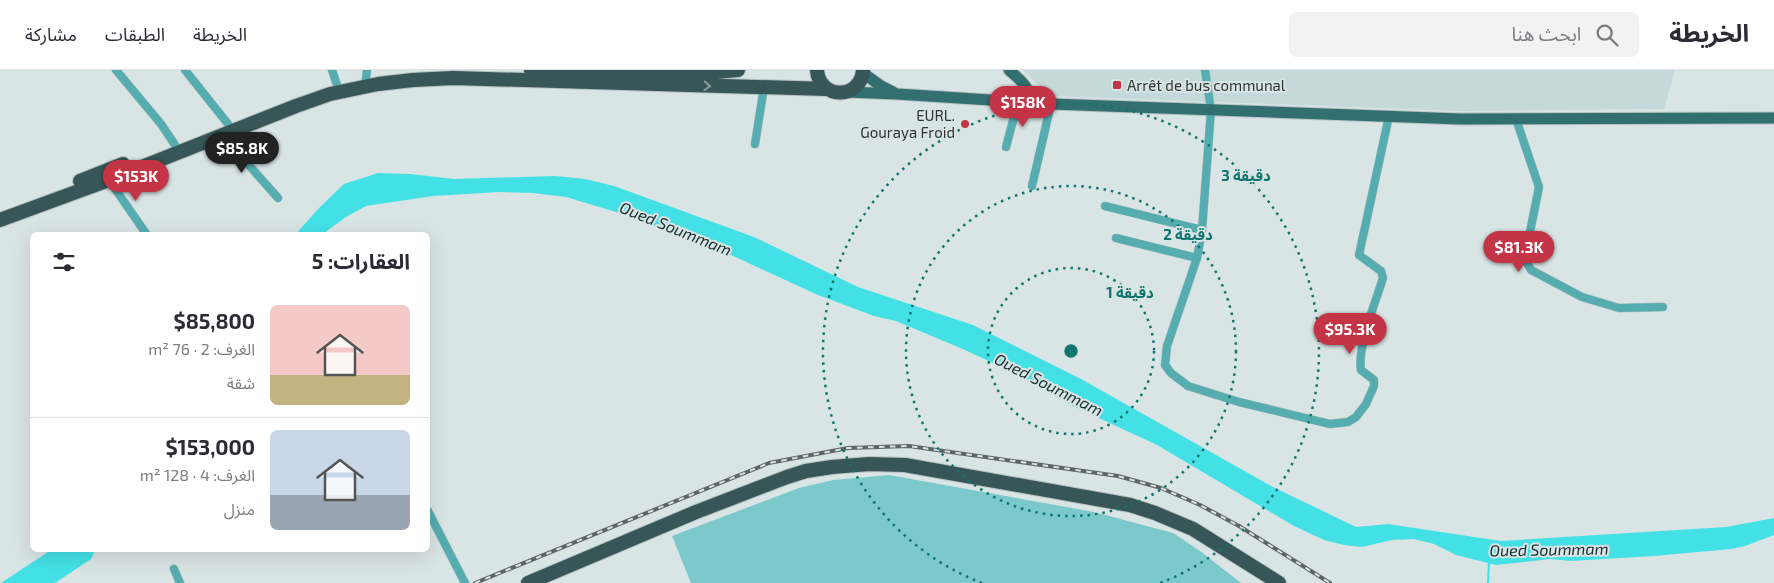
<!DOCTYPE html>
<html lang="ar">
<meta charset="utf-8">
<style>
:root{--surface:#fff;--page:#f2f2f3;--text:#2b2b33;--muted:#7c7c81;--line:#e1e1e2;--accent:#c43447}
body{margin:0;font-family:"Exo 2","Noto Sans Arabic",sans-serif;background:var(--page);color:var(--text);direction:rtl;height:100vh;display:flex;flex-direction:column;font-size:19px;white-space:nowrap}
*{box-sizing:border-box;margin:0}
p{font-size:16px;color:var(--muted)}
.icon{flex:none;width:28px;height:28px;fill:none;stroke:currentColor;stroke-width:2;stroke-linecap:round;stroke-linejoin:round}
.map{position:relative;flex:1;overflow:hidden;direction:ltr}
.details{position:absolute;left:30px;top:162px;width:400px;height:320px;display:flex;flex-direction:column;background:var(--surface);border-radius:8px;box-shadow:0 5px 20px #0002;direction:rtl}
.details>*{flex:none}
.price{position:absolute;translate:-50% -42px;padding:0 11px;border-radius:18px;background:var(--accent);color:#fff;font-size:16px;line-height:32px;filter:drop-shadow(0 1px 2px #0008)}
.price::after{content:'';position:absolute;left:50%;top:30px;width:15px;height:11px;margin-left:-8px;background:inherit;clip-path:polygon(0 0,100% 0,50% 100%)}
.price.on{background:#222;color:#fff}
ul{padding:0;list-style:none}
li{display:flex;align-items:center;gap:15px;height:125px;padding:0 20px}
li+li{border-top:1px solid var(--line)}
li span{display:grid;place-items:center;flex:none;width:140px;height:100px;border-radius:8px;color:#555}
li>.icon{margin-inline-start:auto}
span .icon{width:60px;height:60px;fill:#fffc;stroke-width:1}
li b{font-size:21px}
h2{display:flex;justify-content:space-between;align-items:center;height:60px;padding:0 20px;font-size:21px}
header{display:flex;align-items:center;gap:30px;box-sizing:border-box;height:70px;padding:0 25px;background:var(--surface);border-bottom:1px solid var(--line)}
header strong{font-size:24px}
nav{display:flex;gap:28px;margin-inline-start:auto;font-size:18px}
.search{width:350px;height:45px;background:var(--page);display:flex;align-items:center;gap:12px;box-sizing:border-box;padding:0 18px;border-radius:8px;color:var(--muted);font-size:19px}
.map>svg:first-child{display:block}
</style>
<header>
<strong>الخريطة</strong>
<div class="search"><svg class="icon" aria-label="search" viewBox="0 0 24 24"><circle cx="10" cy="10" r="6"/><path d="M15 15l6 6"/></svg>ابحث هنا</div>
<nav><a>الخريطة</a><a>الطبقات</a><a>مشاركة</a></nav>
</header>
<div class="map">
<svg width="1774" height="513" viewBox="0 0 1774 513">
<rect width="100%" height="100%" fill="#d9e4e4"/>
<path fill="#c5d9da" d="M1022,0H1675L1664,39L1460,41L1051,26Z"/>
<path fill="#7bc9cb" d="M889,405L1094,442L1173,463L1200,481L1241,513H691L672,466L799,418L833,410Z"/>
<g fill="#43e1e6">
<path d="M378,103L410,104L454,109L555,106L585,109L614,116L754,167L858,217L973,255L1081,309L1273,417L1356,457L1388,454L1501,471L1726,457L1774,448V465L1745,476L1731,479L1654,486L1571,491L1550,489L1496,495L1456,485L1434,474L1414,469L1392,470L1362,477L1344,475L1324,470L1294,456L1157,375L1071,335L1027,309L965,280L896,251L874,246L818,225L705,173L616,142L566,127L533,123L499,122L433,126L366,136L346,147L328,160L324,165H295L319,138L344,114Z"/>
<path d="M51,480H95L91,489L55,513H1Z"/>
</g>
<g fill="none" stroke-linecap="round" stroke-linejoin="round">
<path stroke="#43e1e6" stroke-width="2" d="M1488,513L1489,490"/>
<defs>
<g id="street">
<path d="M116,0L161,54L175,75"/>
<path d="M185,0L228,54"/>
<path d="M332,0L337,15"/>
<path d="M1205,0L1211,40L1202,160L1197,188L1167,276L1165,295L1171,303L1188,316L1239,332L1330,354L1348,352L1356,347L1366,334L1374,316V310L1361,300C1357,277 1376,231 1383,208L1381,201L1359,185L1389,46"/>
<path d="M366,9L367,0"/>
<path d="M1516,49L1539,117L1525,187L1527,193L1531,200L1582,227L1619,238L1663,237"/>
<path d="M222,65L278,128"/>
<path d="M755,74L764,17"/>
<path d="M1006,77L1018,32"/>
<path d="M109,110L147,165"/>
<path d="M1032,116L1051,34"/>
<path d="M1105,136L1202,160"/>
<path d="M1116,168L1197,188"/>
<path d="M428,441L465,513"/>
<path d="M174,499L180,513"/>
</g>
<g id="primary">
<path d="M1009,0C1020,10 1031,17 1030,33"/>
<path d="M863,3L881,16L893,22"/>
<path d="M847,22L897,24L1051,34L1460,49L1774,48"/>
</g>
<g id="highway">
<path d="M817,0C819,30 861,30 863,0"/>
<path d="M531,1L672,6L738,0"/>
<path d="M80,111L123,94"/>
<path d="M0,150L109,110L296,36L330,24L378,14L413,10L453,8L827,19"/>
<path d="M528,513L696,442L787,407L806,401L832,397L869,394L905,395L1130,435L1155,443L1193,459L1279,513"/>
</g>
</defs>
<use href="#street" stroke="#b7c1c1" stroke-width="9"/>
<use href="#primary" stroke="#b7c1c1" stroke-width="13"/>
<use href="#highway" stroke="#b7c1c1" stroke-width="16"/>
<use href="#street" stroke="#55adb0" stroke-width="8"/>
<use href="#primary" stroke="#316f71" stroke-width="11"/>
<use href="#highway" stroke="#375657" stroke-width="14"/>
<defs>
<path id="rail" d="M475,513L769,393L848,378L909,376L1118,406L1161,418L1200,435L1239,456L1330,513"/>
</defs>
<use href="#rail" stroke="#5e6565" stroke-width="4"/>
<use href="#rail" stroke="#d9e4e4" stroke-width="2" stroke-dasharray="5.5" stroke-linecap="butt"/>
</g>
<defs><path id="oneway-chevron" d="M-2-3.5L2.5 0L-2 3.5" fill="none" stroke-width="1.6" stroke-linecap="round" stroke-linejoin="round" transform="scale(1.25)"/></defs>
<use stroke="#889d9e" href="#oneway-chevron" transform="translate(707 16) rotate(2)"/>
<g fill="none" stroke="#0f766e" stroke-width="2.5" stroke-dasharray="2.5 5">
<circle cx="1071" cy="281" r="83"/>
<circle cx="1071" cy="281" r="165"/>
<path d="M982 513A248 248 0 1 1 1160 513"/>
</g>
<g fill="#c43447" stroke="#d9e4e4" stroke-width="2">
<rect x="1112" y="10" width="10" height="10" rx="2.5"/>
<circle cx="965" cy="54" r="5"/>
</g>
<g text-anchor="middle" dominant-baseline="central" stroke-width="4" stroke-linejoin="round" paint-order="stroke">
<g font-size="15" fill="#2f3434" stroke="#d9e4e4" text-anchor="start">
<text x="1127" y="15">Arrêt de bus communal</text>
<text x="955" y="45" text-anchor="end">EURL.<tspan x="955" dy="17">Gouraya Froid</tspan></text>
</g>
<g font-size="16" font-style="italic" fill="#152e2f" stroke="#d9e4e4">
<text transform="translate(676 158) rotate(22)">Oued Soummam</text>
<text transform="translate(1049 314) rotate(27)">Oued Soummam</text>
<text transform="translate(1549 479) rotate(-1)">Oued Soummam</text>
</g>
</g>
<circle cx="1071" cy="281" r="8" fill="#0f766e" stroke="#d9e4e4" stroke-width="2.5"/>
<g font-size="15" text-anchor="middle" font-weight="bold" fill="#0f766e" stroke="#d9e4e4" stroke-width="4" stroke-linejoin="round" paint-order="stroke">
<text x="1246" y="111">3 دقيقة</text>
<text x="1188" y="170">2 دقيقة</text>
<text x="1130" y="228">1 دقيقة</text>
</g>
</svg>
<b class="price" style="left:1023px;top:58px">$158K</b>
<b class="price on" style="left:242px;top:104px">$85.8K</b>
<b class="price" style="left:136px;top:132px">$153K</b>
<b class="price" style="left:1519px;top:203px">$81.3K</b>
<b class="price" style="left:1350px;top:285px">$95.3K</b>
<section class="details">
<h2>العقارات: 5<svg class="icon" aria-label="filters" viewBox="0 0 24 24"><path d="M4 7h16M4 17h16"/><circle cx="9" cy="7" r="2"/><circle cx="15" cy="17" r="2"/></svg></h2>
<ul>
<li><span style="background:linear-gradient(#f6c9c9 70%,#c2b280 0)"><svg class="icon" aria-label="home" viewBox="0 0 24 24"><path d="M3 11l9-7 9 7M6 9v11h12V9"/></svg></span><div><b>$85,800</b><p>الغرف: 2 · 76 m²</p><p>شقة</p></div></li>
<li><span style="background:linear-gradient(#c9d6e8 65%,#9aa5b1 0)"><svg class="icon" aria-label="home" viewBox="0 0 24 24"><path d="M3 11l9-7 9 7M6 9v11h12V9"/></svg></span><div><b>$153,000</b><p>الغرف: 4 · 128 m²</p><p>منزل</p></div></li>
</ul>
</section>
</div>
